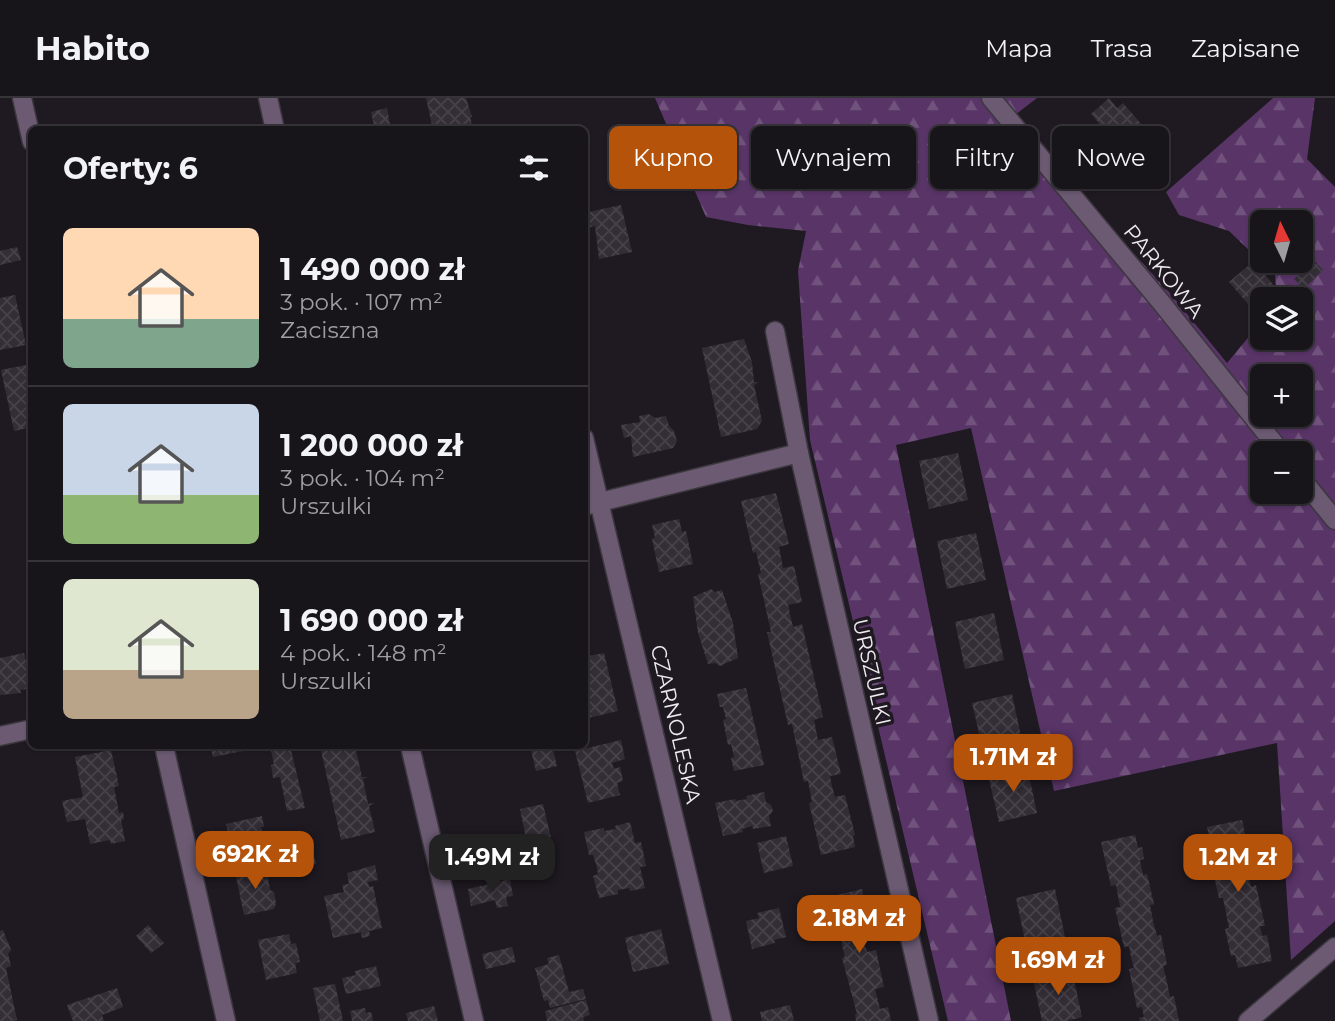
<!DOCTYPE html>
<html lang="pl">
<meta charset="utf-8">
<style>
:root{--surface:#17141a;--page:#242127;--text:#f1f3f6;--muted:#9e9ea2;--line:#363339;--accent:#b45309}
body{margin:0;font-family:Montserrat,sans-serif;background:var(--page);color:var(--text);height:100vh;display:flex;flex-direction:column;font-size:26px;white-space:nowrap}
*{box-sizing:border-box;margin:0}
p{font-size:23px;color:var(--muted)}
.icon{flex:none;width:38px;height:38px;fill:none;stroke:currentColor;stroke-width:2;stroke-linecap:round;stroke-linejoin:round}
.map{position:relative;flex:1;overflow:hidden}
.sheet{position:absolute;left:28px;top:28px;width:560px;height:623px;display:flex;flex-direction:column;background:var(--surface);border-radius:10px;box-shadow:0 2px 5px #0004,0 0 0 2px var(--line)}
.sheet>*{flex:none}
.guide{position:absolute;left:609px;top:28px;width:620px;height:63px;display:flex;gap:14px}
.needle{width:46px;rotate:355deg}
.buttons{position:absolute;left:1250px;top:112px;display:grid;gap:14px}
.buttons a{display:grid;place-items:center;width:63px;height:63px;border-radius:10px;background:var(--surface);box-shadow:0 2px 5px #0004,0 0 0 2px var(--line);font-size:35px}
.price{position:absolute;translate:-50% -60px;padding:0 16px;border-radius:14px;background:var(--accent);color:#fff;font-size:23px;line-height:46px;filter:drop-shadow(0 2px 4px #0008)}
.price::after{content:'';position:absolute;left:50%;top:42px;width:21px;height:16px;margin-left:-10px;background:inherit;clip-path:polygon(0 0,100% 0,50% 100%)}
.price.current{background:#222;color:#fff}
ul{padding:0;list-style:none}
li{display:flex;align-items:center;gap:21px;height:175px;padding:0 35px}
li+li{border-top:2px solid var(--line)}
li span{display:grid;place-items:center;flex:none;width:196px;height:140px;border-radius:10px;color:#555}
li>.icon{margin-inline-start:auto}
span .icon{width:84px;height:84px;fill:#fffc;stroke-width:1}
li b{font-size:30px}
h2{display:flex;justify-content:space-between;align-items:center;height:84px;padding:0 35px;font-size:30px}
.chip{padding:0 24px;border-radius:10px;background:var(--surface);box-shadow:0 2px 5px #0004,0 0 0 2px var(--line);font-size:24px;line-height:63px}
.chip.current{background:var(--accent);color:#fff}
header{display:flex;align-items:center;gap:42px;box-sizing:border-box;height:98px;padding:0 35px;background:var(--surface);border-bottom:2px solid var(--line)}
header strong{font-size:33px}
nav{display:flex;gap:38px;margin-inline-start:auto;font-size:24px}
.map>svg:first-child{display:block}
</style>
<header>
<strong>Habito</strong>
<nav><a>Mapa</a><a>Trasa</a><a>Zapisane</a></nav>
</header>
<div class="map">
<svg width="1335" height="923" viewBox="0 0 1335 923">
<defs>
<pattern id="forest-firs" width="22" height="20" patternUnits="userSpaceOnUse" patternTransform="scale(1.75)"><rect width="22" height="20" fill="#583467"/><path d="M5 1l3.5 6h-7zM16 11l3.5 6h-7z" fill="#70527d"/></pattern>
<pattern id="building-cross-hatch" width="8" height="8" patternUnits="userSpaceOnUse" patternTransform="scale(1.75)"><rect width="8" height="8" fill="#332e36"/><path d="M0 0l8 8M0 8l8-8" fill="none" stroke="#47424a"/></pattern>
</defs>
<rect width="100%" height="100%" fill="#1f1a22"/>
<path fill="url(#forest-firs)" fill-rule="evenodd" d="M655,0H1037L1010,21L1169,194L1227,265L1262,223V240H1300V201H1277L1275,177L1229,133L1179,117L1166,94L1273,0H1315L1307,61L1335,89V823L1291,862L1277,645L1054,693L971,330L896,347L1011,923H948L810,342L798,173L806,133L748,127L706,119ZM1262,124H1300V163H1262ZM1262,278H1300V317H1262ZM1262,355H1300V394H1262Z"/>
<g fill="url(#building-cross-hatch)">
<path d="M426,0H466L472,19H470L472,27L474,26L475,32H433Z"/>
<path d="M1109,0L1117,10L1123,5L1143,28L1113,53L1093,30L1099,25L1091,16Z"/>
<path d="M387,10L391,32H375L371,14Z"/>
<path d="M621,107L632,154L599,161L595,128L584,131V115Z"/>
<path d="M17,149L21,162L0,167V153Z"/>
<path d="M1314,162L1323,172L1304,191L1294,181Z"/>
<path d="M1254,163L1275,189L1259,202L1257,199L1248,206L1229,184Z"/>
<path d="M15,197L26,247L0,252V200Z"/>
<path d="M744,241L752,264L754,284H759L754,287L762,323L757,331L721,339L702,250Z"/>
<path d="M31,266L32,329L14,333L1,272Z"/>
<path d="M649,316L655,320L666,318L669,328L674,333L677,343L673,350L633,359L631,338L624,340L621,327L640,324L639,318Z"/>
<path d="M958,355L968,402L929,411L919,363Z"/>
<path d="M776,395L789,446L779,449L783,470L794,468L802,504L788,507L793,529L802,526L823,619L814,622L818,642L832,639L841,676L830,678L832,688L835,699L845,697L855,737L853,738L855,749L821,757L809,705L812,704L808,683L804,684L792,626L788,627L767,534H771L758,476L761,475L756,454L753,455L741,403Z"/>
<path d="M679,421L682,434L686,433L693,466L659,474L652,441L655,440L652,427Z"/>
<path d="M976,435L986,482L947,491L937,443Z"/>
<path d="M711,491L715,494L722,492L733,525L738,560L720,568L715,565L708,566L698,535L693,499Z"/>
<path d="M994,515L1004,562L965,571L955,524Z"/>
<path d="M24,555L32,590L20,592L21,595L0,597V560Z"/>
<path d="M604,555L618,613L584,621V559Z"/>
<path d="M746,590L764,667L734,673L731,660L734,659L731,646L728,647L723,622L726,621L723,609H720L717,596Z"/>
<path d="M1012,596L1022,643L983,652L972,605Z"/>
<path d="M621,642L625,661L612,665L614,671L620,669L623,683L617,685L620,697L588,705L575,653Z"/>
<path d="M210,648H247L248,652L213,659Z"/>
<path d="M270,648H290L305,710L287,713L280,679L273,680L271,667L274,666Z"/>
<path d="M320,648H355L362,679H368L363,681L368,706L374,705L369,708L375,734L341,742Z"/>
<path d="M530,648H552L557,668L536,673Z"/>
<path d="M111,652L119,688L114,689L119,715L123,714L124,721L121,722L125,743L111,746L110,742L90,746L85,721L67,724L62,703L83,699L75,659Z"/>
<path d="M1027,668L1037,715L999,724L988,677Z"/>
<path d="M764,694L766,704L771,707L773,713L769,718L771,728L753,731L752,728L742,731L743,734L723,738L715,705L735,701L736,703L747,701L746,698Z"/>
<path d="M543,706L551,740L527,745L520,711Z"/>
<path d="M262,718L264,729H261L264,744L227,751L224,739L229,738L226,726Z"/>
<path d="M1242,722L1251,766L1247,767L1249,777L1253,776L1254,778L1249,779L1251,789L1256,787L1265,828H1260L1262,838L1267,837L1272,863L1238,870L1235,857L1231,858L1225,831L1229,830L1223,800H1219L1212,770L1216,769L1213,755L1209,756L1206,743L1210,742L1207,729Z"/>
<path d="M630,724L635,745L641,744L646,768L640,769L645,790L630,793L629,790L618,792V796L599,800L593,778L598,776L596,766L593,757H589L584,734L604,730V733L616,731L615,728Z"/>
<path d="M1135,737L1138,750L1142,749L1144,761L1140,762L1143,777L1147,776L1154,806L1150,807L1153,823L1157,838L1161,837L1167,867L1163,868L1167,884L1170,899L1174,898L1179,923H1140L1139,920L1144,919L1142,909L1137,910L1129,871L1134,870L1131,859L1129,848L1124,849L1115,810L1120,809L1116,787L1111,788L1101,744Z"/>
<path d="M786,738L793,768L764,775L757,745Z"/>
<path d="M311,744L316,766L288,772L283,751Z"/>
<path d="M375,767L378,782L368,784L369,789L373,788L382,830L369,833L370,838L362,840L361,834L333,840L324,798L344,794L342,787L349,786L347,775Z"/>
<path d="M266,768L270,792L274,794L276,805L274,811L244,817L235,774Z"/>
<path d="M510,781L513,798L506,799L508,808L497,810L495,802L471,808L468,791Z"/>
<path d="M862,791L871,832L862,834L867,854L876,852L884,889L875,891L880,911L888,909L891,923H856L855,916H857L842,860L845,859L840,839H837L832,817L829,799Z"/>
<path d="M1055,791L1065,839L1026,848L1016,800Z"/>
<path d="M779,810L786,839L774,842L775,845L752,851L746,823L759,820L757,815Z"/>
<path d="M148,827L164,845L151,855L136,838Z"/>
<path d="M661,831L669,866L633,874L625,840Z"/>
<path d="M3,832L11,852L8,856L11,868L6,870L17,922L11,923H0V833Z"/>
<path d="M289,836L291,846L296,845L300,864L295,865L297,875L266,882L258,842Z"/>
<path d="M512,849L516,864L486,871L482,856Z"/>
<path d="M559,857L569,894L583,891L586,901L550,910L548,902L544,903L535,870L549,866L547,860Z"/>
<path d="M376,868L381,888L346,896L342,880L356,877L355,873Z"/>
<path d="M1072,872L1082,919L1067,923H1042L1033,881Z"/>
<path d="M335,886L343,923H320L313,890Z"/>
<path d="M117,890L123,909L102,917L104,923H73L67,907Z"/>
<path d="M586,902L590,917L583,919L584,923H547L545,913Z"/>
<path d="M790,907L794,923H762L760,914Z"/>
<path d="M434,908L438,923H408L406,915Z"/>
<path d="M365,910L366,915L371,914L373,923H352L350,913Z"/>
</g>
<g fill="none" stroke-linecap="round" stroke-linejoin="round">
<defs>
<g id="minor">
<path d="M22,0L32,44"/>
<path d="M268,0L275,32"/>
<path d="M991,0L1160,203L1282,355"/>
<path d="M775,233L799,355L929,923"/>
<path d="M584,340L722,923"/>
<path d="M1300,379L1335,422"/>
<path d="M584,408L799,355"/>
<path d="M0,638L32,631"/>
<path d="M164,648L226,923"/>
<path d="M410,648L474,923"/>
<path d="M1248,923L1335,849"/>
</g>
</defs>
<use href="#minor" stroke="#3c373f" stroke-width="21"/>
<use href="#minor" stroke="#6b5a72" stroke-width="18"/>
</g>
<g text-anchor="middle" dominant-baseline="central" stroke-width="7" stroke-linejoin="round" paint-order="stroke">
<g font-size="21" fill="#eeeaf0" stroke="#1f1a22">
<text transform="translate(1164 173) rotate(51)">PARKOWA</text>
<text transform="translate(872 574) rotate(77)">URSZULKI</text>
<text transform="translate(676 626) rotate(77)">CZARNOLESKA</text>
</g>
</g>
</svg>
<div class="buttons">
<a><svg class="needle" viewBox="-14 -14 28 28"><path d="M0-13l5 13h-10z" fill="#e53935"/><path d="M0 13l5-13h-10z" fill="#9e9ea2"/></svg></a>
<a><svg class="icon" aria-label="layers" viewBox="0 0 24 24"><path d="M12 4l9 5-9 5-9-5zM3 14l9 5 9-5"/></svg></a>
<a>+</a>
<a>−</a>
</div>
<b class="price" style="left:1013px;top:696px">1.71M zł</b>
<b class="price" style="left:255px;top:793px">692K zł</b>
<b class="price current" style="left:492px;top:796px">1.49M zł</b>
<b class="price" style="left:1238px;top:796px">1.2M zł</b>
<b class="price" style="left:859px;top:857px">2.18M zł</b>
<b class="price" style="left:1058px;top:899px">1.69M zł</b>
<div class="guide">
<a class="chip current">Kupno</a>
<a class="chip">Wynajem</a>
<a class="chip">Filtry</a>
<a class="chip">Nowe</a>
</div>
<section class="sheet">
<h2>Oferty: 6<svg class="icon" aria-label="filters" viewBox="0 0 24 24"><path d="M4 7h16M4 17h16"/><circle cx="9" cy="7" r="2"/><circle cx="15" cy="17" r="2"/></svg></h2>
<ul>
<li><span style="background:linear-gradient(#ffd9b3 65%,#7fa58c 0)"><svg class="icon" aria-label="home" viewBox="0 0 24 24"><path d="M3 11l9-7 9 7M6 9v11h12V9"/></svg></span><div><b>1 490 000 zł</b><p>3 pok. · 107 m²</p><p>Zaciszna</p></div></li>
<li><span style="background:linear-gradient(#c9d6e8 65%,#8fb573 0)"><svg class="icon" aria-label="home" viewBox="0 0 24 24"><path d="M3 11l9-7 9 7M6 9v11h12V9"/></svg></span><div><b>1 200 000 zł</b><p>3 pok. · 104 m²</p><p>Urszulki</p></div></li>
<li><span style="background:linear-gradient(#dfe7d0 65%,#b9a48a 0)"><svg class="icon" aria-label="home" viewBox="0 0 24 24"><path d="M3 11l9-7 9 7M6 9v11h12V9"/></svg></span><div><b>1 690 000 zł</b><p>4 pok. · 148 m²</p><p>Urszulki</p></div></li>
</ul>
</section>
</div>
